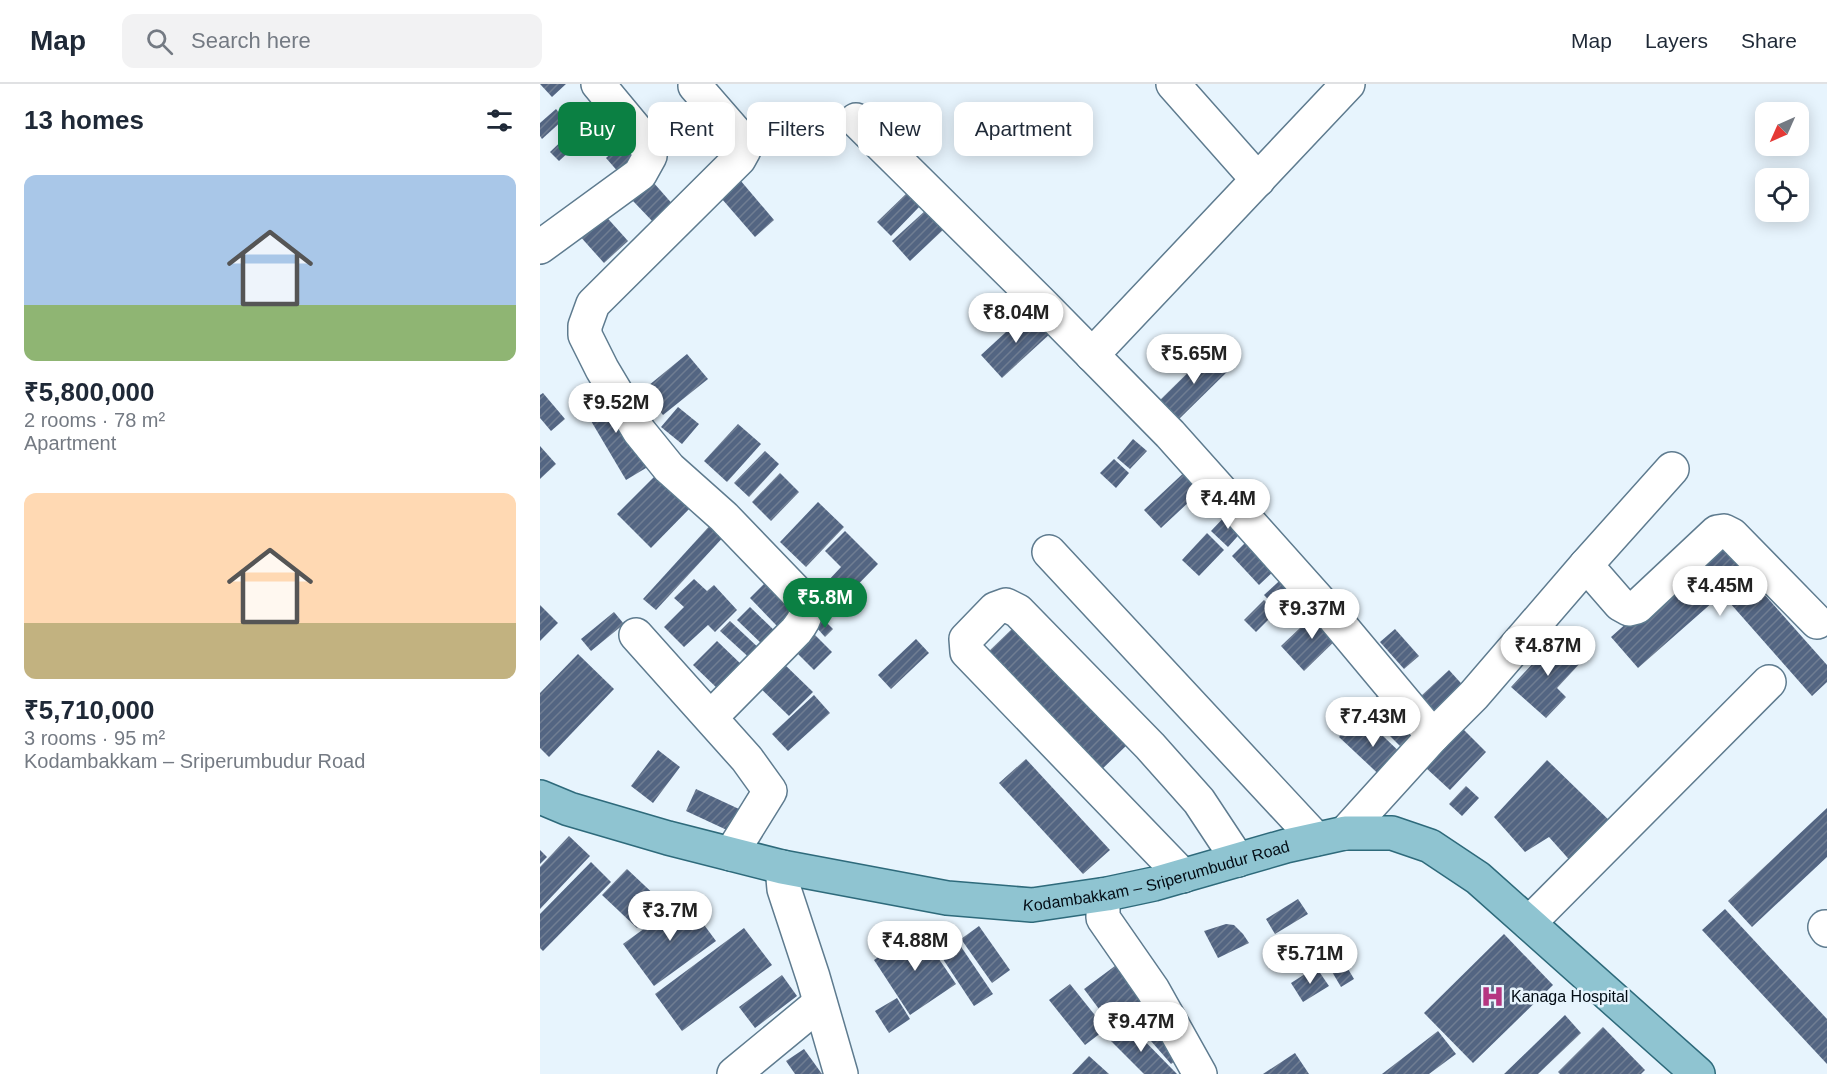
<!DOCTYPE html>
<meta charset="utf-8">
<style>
:root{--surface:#fff;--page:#f2f2f3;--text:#1f2937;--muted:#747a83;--line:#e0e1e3;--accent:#0b8043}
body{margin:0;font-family:Arial,sans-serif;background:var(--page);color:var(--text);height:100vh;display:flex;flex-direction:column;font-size:22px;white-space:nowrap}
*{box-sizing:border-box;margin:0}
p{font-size:20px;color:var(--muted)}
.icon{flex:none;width:33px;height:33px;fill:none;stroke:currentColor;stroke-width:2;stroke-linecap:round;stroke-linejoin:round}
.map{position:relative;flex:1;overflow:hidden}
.panel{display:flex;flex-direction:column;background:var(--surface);width:540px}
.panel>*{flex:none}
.guide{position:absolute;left:18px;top:18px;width:570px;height:54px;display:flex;gap:12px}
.needle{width:39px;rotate:225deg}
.controls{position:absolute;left:1215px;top:18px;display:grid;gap:12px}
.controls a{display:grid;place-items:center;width:54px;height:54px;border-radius:12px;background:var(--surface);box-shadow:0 3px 15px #0003;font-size:30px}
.price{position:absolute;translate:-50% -51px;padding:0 14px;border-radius:21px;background:#fff;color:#222;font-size:20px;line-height:39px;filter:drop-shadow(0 2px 3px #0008)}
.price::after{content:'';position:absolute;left:50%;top:36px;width:18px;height:14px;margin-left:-9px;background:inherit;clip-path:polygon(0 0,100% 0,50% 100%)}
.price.selected{background:var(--accent);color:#fff}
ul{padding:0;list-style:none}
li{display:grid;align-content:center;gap:12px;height:318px;padding:0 24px}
li span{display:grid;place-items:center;height:186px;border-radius:12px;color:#555}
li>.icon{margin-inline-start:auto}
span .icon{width:108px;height:108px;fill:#fffc;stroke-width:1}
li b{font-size:26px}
h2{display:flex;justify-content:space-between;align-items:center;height:72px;padding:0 24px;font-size:26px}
.tag{padding:0 21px;border-radius:12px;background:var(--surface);box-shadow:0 3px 15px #0003;font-size:21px;line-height:54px}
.tag.selected{background:var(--accent);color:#fff}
header{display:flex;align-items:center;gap:36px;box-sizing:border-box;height:84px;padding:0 30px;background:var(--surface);border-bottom:2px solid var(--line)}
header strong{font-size:28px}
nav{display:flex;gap:33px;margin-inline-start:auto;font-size:21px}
.search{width:420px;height:54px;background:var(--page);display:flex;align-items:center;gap:15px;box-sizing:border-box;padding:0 21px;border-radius:12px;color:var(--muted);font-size:22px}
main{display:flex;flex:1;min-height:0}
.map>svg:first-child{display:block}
</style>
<header>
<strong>Map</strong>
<div class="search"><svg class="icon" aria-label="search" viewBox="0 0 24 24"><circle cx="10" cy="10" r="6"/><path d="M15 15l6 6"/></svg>Search here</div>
<nav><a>Map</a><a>Layers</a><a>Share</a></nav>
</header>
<main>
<section class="panel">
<h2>13 homes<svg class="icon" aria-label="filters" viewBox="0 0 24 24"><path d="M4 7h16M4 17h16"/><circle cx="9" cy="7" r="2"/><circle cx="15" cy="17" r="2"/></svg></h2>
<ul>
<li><span style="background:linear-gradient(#a9c7e8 70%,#8fb573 0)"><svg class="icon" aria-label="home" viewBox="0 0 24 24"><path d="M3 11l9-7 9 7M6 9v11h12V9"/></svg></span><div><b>₹5,800,000</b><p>2 rooms · 78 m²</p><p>Apartment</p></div></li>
<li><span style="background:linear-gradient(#ffd9b3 70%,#c2b280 0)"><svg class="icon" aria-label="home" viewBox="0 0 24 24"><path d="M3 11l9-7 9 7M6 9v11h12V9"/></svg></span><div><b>₹5,710,000</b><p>3 rooms · 95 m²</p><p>Kodambakkam – Sriperumbudur Road</p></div></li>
</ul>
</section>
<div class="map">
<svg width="1287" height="990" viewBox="0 0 1287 990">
<defs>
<pattern id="building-hatch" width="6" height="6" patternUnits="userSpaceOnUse" patternTransform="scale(1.5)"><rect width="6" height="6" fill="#536582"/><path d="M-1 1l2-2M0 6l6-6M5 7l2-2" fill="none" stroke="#707d92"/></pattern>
</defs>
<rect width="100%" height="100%" fill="#e7f4fd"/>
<g fill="url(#building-hatch)">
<path d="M0,0H26L12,13Z"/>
<path d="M16,25L24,35L2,55L0,52V39Z"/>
<path d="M73,33L87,50L64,69L50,51Z"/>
<path d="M34,45L43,55L19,77L10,68Z"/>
<path d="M89,53L103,69L80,90L66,74Z"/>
<path d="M195,90L234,136L215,153L175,107Z"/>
<path d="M113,98L135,123L116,141L93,117Z"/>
<path d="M368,108L381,121L351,152L337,138Z"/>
<path d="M386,126L404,145L370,177L352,157Z"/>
<path d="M62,128L88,157L64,179L38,150Z"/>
<path d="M491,225L512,248L462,294L441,271Z"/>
<path d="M674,263L692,283L635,339L616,320Z"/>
<path d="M147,270L168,295L123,331L103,306Z"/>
<path d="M66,305L111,381L86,396L41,320Z"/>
<path d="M3,309L25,335L11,347L0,334V311Z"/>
<path d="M138,323L159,340L142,360L121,343Z"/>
<path d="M198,340L221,360L187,398L164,377Z"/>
<path d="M593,355L607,367L590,385L577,374Z"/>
<path d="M0,362L16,380L0,395Z"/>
<path d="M225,367L239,380L209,413L194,399Z"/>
<path d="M574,375L589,389L576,404L560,389Z"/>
<path d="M649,384L666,402L621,444L604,426Z"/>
<path d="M119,388L153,421L111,464L77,430Z"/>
<path d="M240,389L259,408L231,437L212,418Z"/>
<path d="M278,418L304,443L266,483L240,458Z"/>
<path d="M688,429L705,444L688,463L671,447Z"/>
<path d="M174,437L187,449L116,526L103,515Z"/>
<path d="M305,447L338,480L303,516L286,499L301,483L285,467Z"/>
<path d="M667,449L684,466L659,492L642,476Z"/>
<path d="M711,453L739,482L719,501L692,472Z"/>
<path d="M1178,458L1287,581V598L1272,612L1182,510L1098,584L1071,553Z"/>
<path d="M748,489L763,505L739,527L724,511Z"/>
<path d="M154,495L167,507L174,501L197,526L175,548L168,541L144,563L124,543L144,523L134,514Z"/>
<path d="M229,495L257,522L237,542L210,514Z"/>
<path d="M724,516L736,528L716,548L704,536Z"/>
<path d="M0,521L18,539L0,557Z"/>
<path d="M210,523L238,550L225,563L197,536Z"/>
<path d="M780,525L803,549L764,587L741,562Z"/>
<path d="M74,528L84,540L51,567L41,555Z"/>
<path d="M284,536L293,545L285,553L277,544Z"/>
<path d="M190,537L223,568L214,578L180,547Z"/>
<path d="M476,541L590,658L557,690L443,573Z"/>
<path d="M855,545L879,572L864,585L840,558Z"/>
<path d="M274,550L292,568L274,586L256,568Z"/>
<path d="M1018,552L1044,575L1017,604L1026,613L1006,634L971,603Z"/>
<path d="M376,555L389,569L351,605L338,591Z"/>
<path d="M177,557L203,582L179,606L153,581Z"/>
<path d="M38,570L74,605L9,673L0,664V609Z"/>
<path d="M242,578L273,608L249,632L218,602Z"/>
<path d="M909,586L930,609L901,636L880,613Z"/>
<path d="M842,607L878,643L860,662L823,625Z"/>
<path d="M274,611L290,629L248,667L232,650Z"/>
<path d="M820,630L868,676L847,698L799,653Z"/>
<path d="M923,645L946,668L910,706L886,684Z"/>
<path d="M118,666L140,683L113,719L91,702Z"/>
<path d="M486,675L570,766L543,790L459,699Z"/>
<path d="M1007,676L1075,742L1034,781L1009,753L985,768L954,733Z"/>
<path d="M926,702L939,714L922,732L909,720Z"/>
<path d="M156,705L199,725L189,747L146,727Z"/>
<path d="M1287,724V773L1212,843L1188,817Z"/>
<path d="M29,752L50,772L0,825V783Z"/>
<path d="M0,766L7,773L0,780Z"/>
<path d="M51,778L71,798L3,867L0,864V830Z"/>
<path d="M87,785L121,817L97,844L62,811Z"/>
<path d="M145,815L176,857L114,902L83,860Z"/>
<path d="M758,815L768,830L735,850L726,835Z"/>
<path d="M1185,825L1287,935V980L1162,846Z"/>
<path d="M405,839L453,910L434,922L387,851Z"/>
<path d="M686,840L694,841L703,850L709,859L678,874L664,847Z"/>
<path d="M439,842L470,886L452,899L421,855Z"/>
<path d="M204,844L232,881L142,947L115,910Z"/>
<path d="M379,846L416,900L370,931L334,876Z"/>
<path d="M964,850L1013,901L933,979L884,929Z"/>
<path d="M758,858L767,871L743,887L734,875Z"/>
<path d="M795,863L814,895L801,903L782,871Z"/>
<path d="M583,876L613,916L574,945L544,905Z"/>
<path d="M776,883L789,902L763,918L751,899Z"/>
<path d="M242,891L257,912L215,944L199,923Z"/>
<path d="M530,900L566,945L545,961L509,916Z"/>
<path d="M357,914L370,935L349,949L335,927Z"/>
<path d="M620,923L646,970L631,980L598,942Z"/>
<path d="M1025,931L1041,949L998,990H964Z"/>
<path d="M588,940L637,990H604L571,957Z"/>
<path d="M1063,943L1105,986L1101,990H1020L1018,988Z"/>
<path d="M898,947L916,970L889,990H842Z"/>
<path d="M264,965L282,990H255L246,977Z"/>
<path d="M755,969L769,990H723Z"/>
<path d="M549,972L569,990H532Z"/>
</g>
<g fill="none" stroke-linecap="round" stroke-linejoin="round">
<defs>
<g id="minor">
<path d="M633,0L718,96"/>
<path d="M155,2L202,56L204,66L199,75L53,220L45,242V251L62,285L99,347L129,384L184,433L261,513C268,529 267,533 256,547L171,633"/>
<path d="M316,36L501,219L630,350L791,530L893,652"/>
<path d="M0,163L100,90L110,72L102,53L58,0"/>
<path d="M552,271L808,0"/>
<path d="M509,468L776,755"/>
<path d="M1046,481L1080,520L1089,525L1097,523L1177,448L1184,447L1192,451L1277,538"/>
<path d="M96,551L207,675L230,707L191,770"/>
<path d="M805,749L893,652L934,611L1046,481L1132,385"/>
<path d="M242,783L244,805L273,893L301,990"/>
<path d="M643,792L427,568L426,555L455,525L466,521L478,527L610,662L659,717L698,776"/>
<path d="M563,811V834L613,906L660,990"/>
<path d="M989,839L1229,598"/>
<path d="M1285,843L1287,846"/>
<path d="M194,990L280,919"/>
</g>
<g id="major">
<path id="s1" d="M0,713L29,725L128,754L242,783L407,814L492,821L567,810L614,800L746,762L805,749H852L890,762L938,794L1158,990"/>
</g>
</defs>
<use href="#minor" stroke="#5e7b8f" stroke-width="36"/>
<use href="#major" stroke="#2e6a7b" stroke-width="36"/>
<use href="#minor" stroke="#fff" stroke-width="33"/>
<use href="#major" stroke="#8fc4d1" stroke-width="33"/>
</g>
<defs>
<symbol id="hospital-bare" viewBox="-9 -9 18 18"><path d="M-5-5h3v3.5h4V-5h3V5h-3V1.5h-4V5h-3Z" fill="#b53581" stroke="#e7f4fd" stroke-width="2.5" paint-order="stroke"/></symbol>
</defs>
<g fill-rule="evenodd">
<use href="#hospital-bare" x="936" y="896" width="33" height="33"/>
</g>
<g text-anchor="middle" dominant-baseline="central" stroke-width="5" stroke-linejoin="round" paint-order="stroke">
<g font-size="16" fill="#030c14" stroke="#e7f4fd">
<text stroke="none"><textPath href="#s1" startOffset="633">Kodambakkam – Sriperumbudur Road</textPath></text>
</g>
<g font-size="16" fill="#030c14" stroke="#e7f4fd" text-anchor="start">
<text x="971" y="912">Kanaga Hospital</text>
</g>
</g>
</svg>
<div class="controls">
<a><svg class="needle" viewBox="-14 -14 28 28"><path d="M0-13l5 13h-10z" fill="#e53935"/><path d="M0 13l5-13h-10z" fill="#747a83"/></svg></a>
<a><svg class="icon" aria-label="locate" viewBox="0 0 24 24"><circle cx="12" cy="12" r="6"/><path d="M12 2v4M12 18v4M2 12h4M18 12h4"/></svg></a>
</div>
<b class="price" style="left:476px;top:260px">₹8.04M</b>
<b class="price" style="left:654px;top:301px">₹5.65M</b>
<b class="price" style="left:76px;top:350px">₹9.52M</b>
<b class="price" style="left:688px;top:446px">₹4.4M</b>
<b class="price" style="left:1180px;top:533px">₹4.45M</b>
<b class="price selected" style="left:285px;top:545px">₹5.8M</b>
<b class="price" style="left:772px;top:556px">₹9.37M</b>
<b class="price" style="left:1008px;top:593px">₹4.87M</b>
<b class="price" style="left:833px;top:664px">₹7.43M</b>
<b class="price" style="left:130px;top:858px">₹3.7M</b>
<b class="price" style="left:375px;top:888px">₹4.88M</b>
<b class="price" style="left:770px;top:901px">₹5.71M</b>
<b class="price" style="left:601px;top:969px">₹9.47M</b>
<div class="guide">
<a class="tag selected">Buy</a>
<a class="tag">Rent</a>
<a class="tag">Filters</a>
<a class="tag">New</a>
<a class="tag">Apartment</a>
</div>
</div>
</main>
